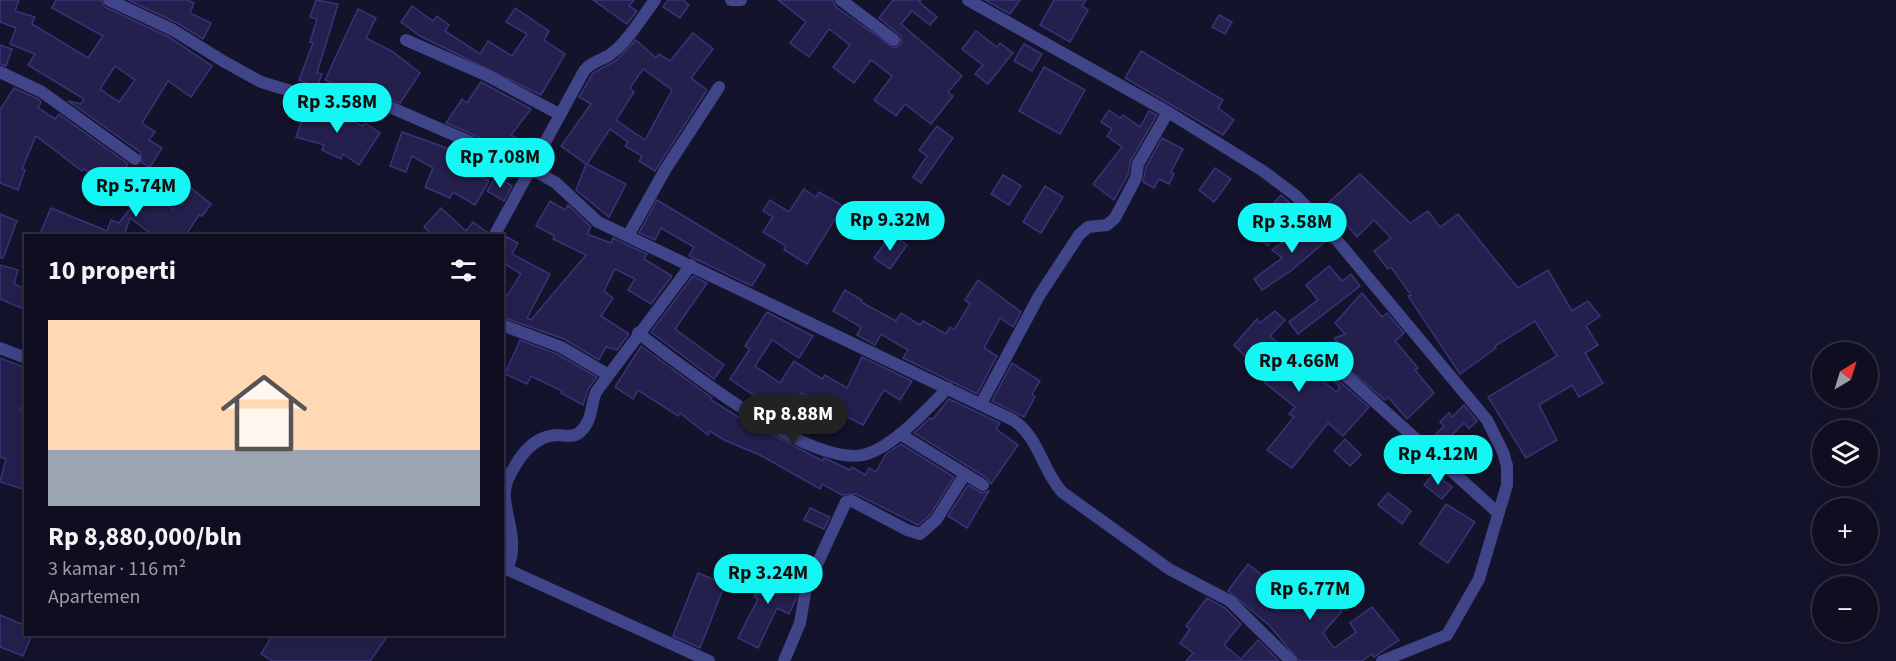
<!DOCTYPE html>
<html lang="id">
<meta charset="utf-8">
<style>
:root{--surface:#0f0e21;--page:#1d1c2e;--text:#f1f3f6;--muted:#9b9ca5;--line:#2f2e3f;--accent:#13f6f4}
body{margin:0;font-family:"Source Sans 3",sans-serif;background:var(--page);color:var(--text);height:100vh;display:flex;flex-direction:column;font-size:22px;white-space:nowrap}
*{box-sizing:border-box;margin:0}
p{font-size:20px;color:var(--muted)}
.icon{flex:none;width:33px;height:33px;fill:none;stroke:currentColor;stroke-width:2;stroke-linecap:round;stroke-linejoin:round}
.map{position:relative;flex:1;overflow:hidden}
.drawer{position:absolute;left:24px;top:234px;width:480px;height:402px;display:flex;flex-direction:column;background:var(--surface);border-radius:0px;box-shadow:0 6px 24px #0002,0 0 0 2px var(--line)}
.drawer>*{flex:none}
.needle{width:39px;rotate:38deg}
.fabs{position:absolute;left:1812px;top:342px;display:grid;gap:12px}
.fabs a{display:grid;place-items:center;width:66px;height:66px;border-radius:50%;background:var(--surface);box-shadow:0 6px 24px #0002,0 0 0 2px var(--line);font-size:30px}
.price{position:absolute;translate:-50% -51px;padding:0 14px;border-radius:21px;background:var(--accent);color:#111;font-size:20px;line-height:39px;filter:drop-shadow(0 2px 3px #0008)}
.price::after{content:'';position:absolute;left:50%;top:36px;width:18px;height:14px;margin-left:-9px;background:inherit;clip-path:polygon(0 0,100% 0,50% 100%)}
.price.on{background:#222;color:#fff}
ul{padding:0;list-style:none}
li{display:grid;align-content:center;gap:12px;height:318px;padding:0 24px}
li+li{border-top:2px solid var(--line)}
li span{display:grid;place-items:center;height:186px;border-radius:0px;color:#555}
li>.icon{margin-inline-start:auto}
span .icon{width:108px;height:108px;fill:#fffc;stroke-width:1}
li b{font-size:26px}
h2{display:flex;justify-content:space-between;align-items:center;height:72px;padding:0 24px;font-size:26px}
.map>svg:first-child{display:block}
</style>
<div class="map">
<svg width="1896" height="661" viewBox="0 0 1896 661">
<rect width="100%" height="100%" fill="#14132c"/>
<g fill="#24204d" stroke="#393378" stroke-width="1.5" fill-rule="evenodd">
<path d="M0,0H19L15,11L35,17L32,24L88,58L103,36L52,8L56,0H101L105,7L169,37L212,66L191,97L168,81L142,123L155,132L149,140L162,148L150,167L142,163L140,152L68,101L81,104L84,99L28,65L35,54L10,44L16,28L0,22ZM115,66L135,80L119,102L100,89Z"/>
<path d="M128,0H187L194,3L190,13L211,23L203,39L177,23Z"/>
<path d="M316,0L338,4L317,73L322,74L317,87L299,80L313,43L310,42L317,19L310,17Z"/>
<path d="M593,0H634L629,6L637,11L627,24Z"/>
<path d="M668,0H683L689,5L680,18L663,7Z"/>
<path d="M778,0H833L836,7L894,48L901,44V36L879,18L893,0H921L919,2L937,17L930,25L912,11L901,24L962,76L948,92L953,96L931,124L905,104L896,116L874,100L892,76L871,60L854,83L833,67L850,45L829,29L809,57L790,43L806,22Z"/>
<path d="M985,0H1020L1010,14Z"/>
<path d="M1054,0H1086L1082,6L1088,10L1070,42L1040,25Z"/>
<path d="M412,6L433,21L437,16L449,25L445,31L480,54L488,41L512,56L527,34L506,22L515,8L549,31L544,40L565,54L541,95L420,36L401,22Z"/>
<path d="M358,9L376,18L366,38L393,52L420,73L400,103L372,91L370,96H357L325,80Z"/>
<path d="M1219,15L1232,22L1225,34L1212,27Z"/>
<path d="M976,31L997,47L1000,43L1013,53L988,84L975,74L983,65L962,49Z"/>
<path d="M693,33L713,49L691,78L707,90L655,171L639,161L642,156L625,146L628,142L610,129L587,164L626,184L609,217L576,190L586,164L561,146L591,104L579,97L593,73L617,60L636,40L656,58L659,54L670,61ZM643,69L672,90L645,140L616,120L634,92L630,88Z"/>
<path d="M1024,44L1042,54L1032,71L1014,61Z"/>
<path d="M0,45L12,49L6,66L0,64Z"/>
<path d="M1141,51L1223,100L1218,108L1234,120L1223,135L1125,78Z"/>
<path d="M1044,67L1085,90L1060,134L1019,111Z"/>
<path d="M481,82L531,109L511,135L522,141L515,153L446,123L462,99L467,103Z"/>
<path d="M14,88L38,99L41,102L38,108L55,119L59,114L128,164L116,181L99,168L93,176L84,169L82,171L36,136L22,169L25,170L18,190L0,183V110Z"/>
<path d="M306,107L338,115L363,126L365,123L380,133L359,165L343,154L341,159L322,150L324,145L296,137Z"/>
<path d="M1109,110L1120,118L1123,115L1140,127L1149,111L1157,115L1131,160L1128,175L1114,200L1093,184L1122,147L1107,136L1112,129L1101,122Z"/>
<path d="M937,126L953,138L921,183L913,177L927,156L919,150Z"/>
<path d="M402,132L469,156L464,166L489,181L475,205L453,192L450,198L425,187L433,168L412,156L406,172L390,166Z"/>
<path d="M1162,138L1183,149L1171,172L1174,174L1169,184L1159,179L1154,188L1143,182L1146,167Z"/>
<path d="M1215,168L1231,179L1214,202L1199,190Z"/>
<path d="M1360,174L1410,223L1428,211L1440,227L1458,214L1518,288L1548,270L1572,311L1588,301L1600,316L1586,326L1598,345L1585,353L1603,383L1579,397L1572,385L1539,405L1557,440L1526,458L1488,397L1557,356L1535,321L1495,346L1496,348L1460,374L1408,296L1411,295L1391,267L1388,269L1374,251L1391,238L1374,220L1357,237L1328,203Z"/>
<path d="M1003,175L1021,186L1009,205L991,194Z"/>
<path d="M496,176L512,186L504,201L487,191Z"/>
<path d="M1045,186L1063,197L1041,233L1023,222Z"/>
<path d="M146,188L173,209L191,188L211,204L202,216L199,215L185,236H154L130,218L124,236H39L51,208L107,231L111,220L119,223Z"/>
<path d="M804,189L816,197L819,192L843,206L807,264L784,250L786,246L763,232L773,217L763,211L770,200L789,212Z"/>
<path d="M1281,195L1297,209L1268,246L1248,231Z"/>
<path d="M657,200L765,265L752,286L689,256L694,247L661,228L655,240L639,233Z"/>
<path d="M550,201L565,210L568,205L591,227L587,234L611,243L613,238L647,254L644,259L672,276L651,304L628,290L635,279L615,269L604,291L613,298L601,316L629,334L617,350L606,347L599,360L564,339L502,317V303L521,274L505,264L502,269V244L507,237L518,243L512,254L550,274L527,318L531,320L586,255L553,239L555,236L536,226Z"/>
<path d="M441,208L466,231L473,222L487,232L486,236H434L424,227Z"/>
<path d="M0,214L17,221L3,258H0Z"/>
<path d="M1309,222L1326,241L1292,270L1262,290L1254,279L1282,258L1272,250Z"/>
<path d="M891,234L907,245L890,269L874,258Z"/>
<path d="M0,265L18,270L14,284L26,289V310L0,299Z"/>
<path d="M1329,266L1342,281L1351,274L1360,286L1298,334L1289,322L1318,300L1306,285Z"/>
<path d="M693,276L707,283L675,329L724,365L714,379L651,332Z"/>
<path d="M978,280L1021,312L1013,327L1000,318L984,348L997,356L977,394L903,358L908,350L881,334L875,345L857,335L861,327L833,311L845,290L862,300L861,302L896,321L901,313L920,325L923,321L946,334L950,327L954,330L970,304L965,300Z"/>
<path d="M1362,293L1382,317L1387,313L1404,333L1395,341L1418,368L1415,370L1434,393L1407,419L1388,397L1385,400L1346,367L1335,338L1345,334L1335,323Z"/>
<path d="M1275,311L1285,320L1270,336L1284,348L1280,352L1297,366L1301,362L1336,392L1340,388L1325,368L1328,365L1337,372L1339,381L1369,407L1343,436L1328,423L1292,468L1267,450L1294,417L1289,414L1295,407L1265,383L1268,379L1234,345L1257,319L1260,323Z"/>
<path d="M767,312L813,336L799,358L772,340L755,366L780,383L794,361L822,379L825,375L847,388L862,357L912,381L900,400L884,390L863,425L801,393L783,423L751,404L756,397L730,379L750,349L745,346Z"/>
<path d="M520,340L557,354L597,377L588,389L583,405L561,393L562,391L531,376L527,384L505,374Z"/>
<path d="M641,346L712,398L711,400L740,418L823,461L824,458L829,460L850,470L852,467L865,475L869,468L876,472L886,454L901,444L954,477L930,515L918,525L856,494L842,495L822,484L820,489L760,455L724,440L710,431L708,435L680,413L678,416L638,390L633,399L615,387Z"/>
<path d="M0,358L26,368V397L20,411L26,413V490L0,482L6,459L0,457Z"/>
<path d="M1012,363L1040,381L1032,394L1035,397L1024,417L992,401Z"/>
<path d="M949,399L1000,423L996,429L1018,445L991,484L987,478L914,433L930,418L933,419Z"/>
<path d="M1464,405L1477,421L1469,429L1464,423L1446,441L1450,444L1443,452L1430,440L1444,426L1440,422L1449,413L1452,417Z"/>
<path d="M1345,439L1361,455L1350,466L1334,451Z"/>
<path d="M1434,473L1452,487L1442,499L1424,485Z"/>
<path d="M968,485L982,493L989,491L967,528L948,516Z"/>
<path d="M1388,493L1411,511L1402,524L1378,505Z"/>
<path d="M1446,504L1475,522L1448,563L1420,544Z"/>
<path d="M810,508L830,517L824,529L804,520Z"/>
<path d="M774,562L783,567L777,577L798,587L796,599L789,614L777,608L758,648L738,638L758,599L754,597L766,572Z"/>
<path d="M1248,564L1281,590L1288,583L1304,596L1309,589L1322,598L1324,595L1342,611L1323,633L1334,648L1356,632L1350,623L1372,607L1399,640L1374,657L1372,654L1362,661H1299L1270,626L1228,591Z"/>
<path d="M698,573L725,584L700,648L673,636Z"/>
<path d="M1207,598L1225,608L1241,624L1224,645L1241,659L1258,640L1279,661H1186L1193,653L1180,643L1190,629L1186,626Z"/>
<path d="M0,615L26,626V634H32L23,656L0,647Z"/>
<path d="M273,634H389L370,661H272L261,654Z"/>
</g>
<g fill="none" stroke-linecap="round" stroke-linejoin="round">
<g stroke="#404589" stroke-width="12">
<path d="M109,0L173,30L223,61L261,82L337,105L383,104L532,169L556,183L598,222L1013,420C1039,437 1042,470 1062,492L1169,569L1230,601L1291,661"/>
<path d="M731,0H741"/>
<path d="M841,0L894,40"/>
<path d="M968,0L1168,112L1263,171L1295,195L1325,226L1487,420L1503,452L1507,466V485L1479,579L1447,635L1382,661"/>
<path d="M406,40L488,76L559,114"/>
<path d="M0,72L42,92L135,159"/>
<path d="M494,236L584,71C592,60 603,61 612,53C629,40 642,17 655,0"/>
<path d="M628,236L665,170L719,87"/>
<path d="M502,325L561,347L607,374"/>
<path d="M638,333C682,366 813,471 867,454C895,445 927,409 948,388"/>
<path d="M0,348L26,358"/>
<path d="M1345,375L1497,512"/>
<path d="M981,404L1039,296L1079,235L1088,227L1107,225L1115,218L1136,178L1138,164L1168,112"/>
<path d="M900,434L983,485"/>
<path d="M502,567L709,661"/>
<path d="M507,569C523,536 496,504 508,479C518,458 532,436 557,435C564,435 572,438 579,433C593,421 590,407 596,392L691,265"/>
<path d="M784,661L800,623L806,588L846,502L852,501L907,530L920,534L936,520L965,474"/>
</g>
</g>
</svg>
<div class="fabs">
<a><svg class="needle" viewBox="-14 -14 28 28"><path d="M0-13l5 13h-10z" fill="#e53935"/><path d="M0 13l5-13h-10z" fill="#9b9ca5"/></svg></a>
<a><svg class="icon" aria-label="layers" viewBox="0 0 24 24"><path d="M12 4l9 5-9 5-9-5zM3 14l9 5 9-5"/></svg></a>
<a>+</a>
<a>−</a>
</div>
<b class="price" style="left:337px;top:134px">Rp 3.58M</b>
<b class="price" style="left:500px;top:189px">Rp 7.08M</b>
<b class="price" style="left:136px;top:218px">Rp 5.74M</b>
<b class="price" style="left:890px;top:252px">Rp 9.32M</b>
<b class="price" style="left:1292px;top:254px">Rp 3.58M</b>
<b class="price" style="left:1299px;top:393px">Rp 4.66M</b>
<b class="price on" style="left:793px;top:446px">Rp 8.88M</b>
<b class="price" style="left:1438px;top:486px">Rp 4.12M</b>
<b class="price" style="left:768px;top:605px">Rp 3.24M</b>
<b class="price" style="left:1310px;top:621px">Rp 6.77M</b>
<section class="drawer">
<h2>10 properti<svg class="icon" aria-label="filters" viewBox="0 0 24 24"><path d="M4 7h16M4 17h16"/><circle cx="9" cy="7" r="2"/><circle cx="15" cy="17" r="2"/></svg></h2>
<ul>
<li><span style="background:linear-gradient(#ffd9b3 70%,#9aa5b1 0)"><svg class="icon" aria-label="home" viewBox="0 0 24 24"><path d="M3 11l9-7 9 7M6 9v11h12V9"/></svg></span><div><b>Rp 8,880,000/bln</b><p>3 kamar · 116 m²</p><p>Apartemen</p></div></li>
</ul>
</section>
</div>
